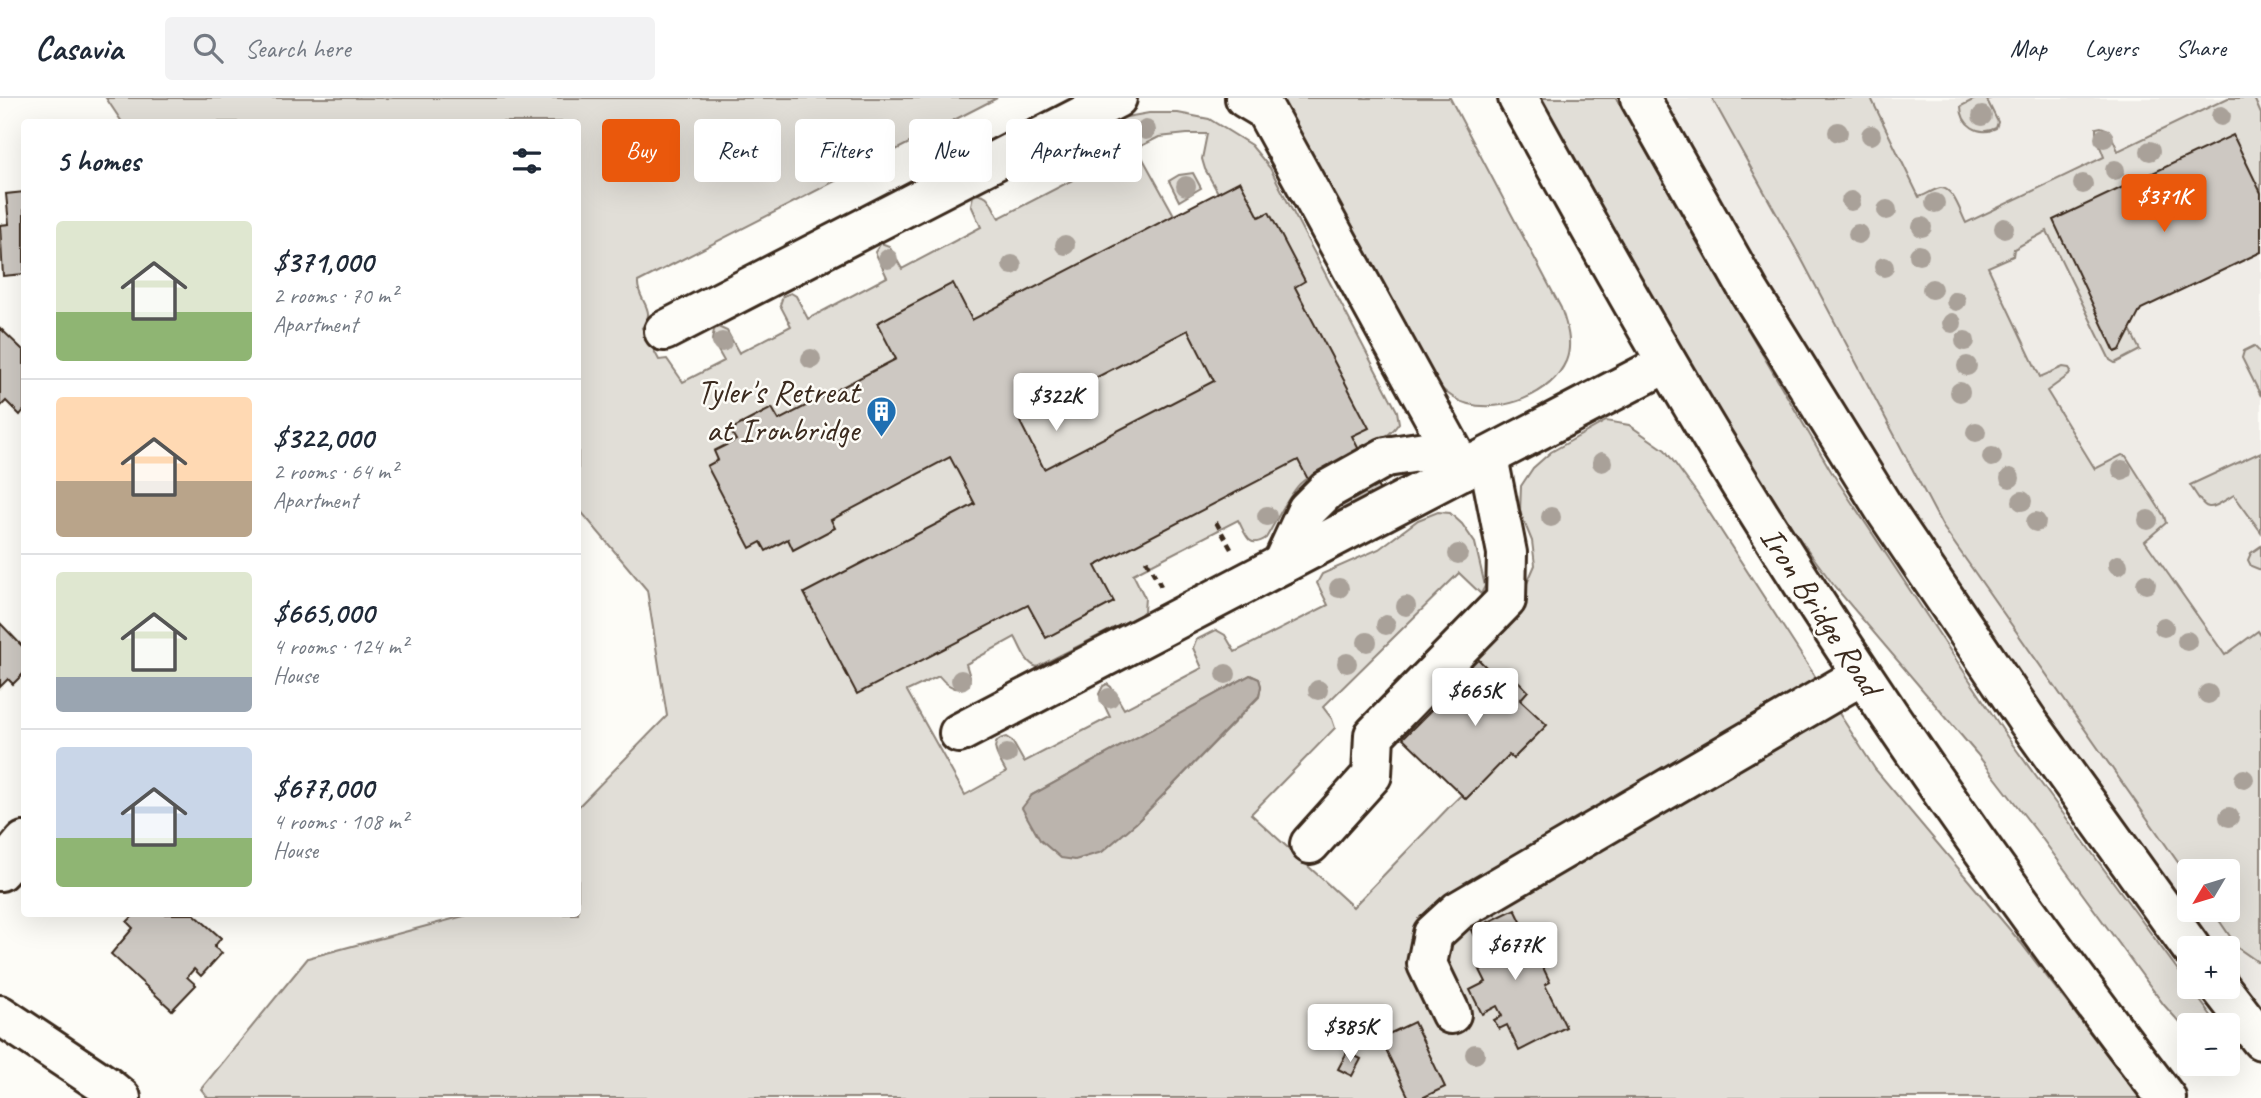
<!DOCTYPE html>
<meta charset="utf-8">
<style>
:root{--surface:#fff;--page:#f2f2f3;--text:#1f2937;--muted:#747a83;--line:#e0e1e3;--accent:#ea580c}
body{margin:0;font-family:Caveat,sans-serif;background:var(--page);color:var(--text);height:100vh;display:flex;flex-direction:column;font-size:26px;white-space:nowrap}
*{box-sizing:border-box;margin:0}
p{font-size:23px;color:var(--muted)}
.icon{flex:none;width:38px;height:38px;fill:none;stroke:currentColor;stroke-width:2;stroke-linecap:round;stroke-linejoin:round}
.map{position:relative;flex:1;overflow:hidden}
.panel{position:absolute;left:21px;top:21px;width:560px;height:798px;display:flex;flex-direction:column;background:var(--surface);border-radius:7px;box-shadow:0 7px 28px #0002}
.panel>*{flex:none}
.banner{position:absolute;left:602px;top:21px;width:665px;height:63px;display:flex;gap:14px}
.needle{width:46px;rotate:232deg}
.fabs{position:absolute;left:2177px;top:761px;display:grid;gap:14px}
.fabs a{display:grid;place-items:center;width:63px;height:63px;border-radius:7px;background:var(--surface);box-shadow:0 7px 28px #0002;font-size:35px}
.price{position:absolute;translate:-50% -60px;padding:0 16px;border-radius:7px;background:#fff;color:#222;font-size:23px;line-height:46px;filter:drop-shadow(0 2px 4px #0008)}
.price::after{content:'';position:absolute;left:50%;top:42px;width:21px;height:16px;margin-left:-10px;background:inherit;clip-path:polygon(0 0,100% 0,50% 100%)}
.price.selected{background:var(--accent);color:#fff}
ul{padding:0;list-style:none}
li{display:flex;align-items:center;gap:21px;height:175px;padding:0 35px}
li+li{border-top:2px solid var(--line)}
li span{display:grid;place-items:center;flex:none;width:196px;height:140px;border-radius:7px;color:#555}
li>.icon{margin-inline-start:auto}
span .icon{width:84px;height:84px;fill:#fffc;stroke-width:1}
li b{font-size:30px}
h2{display:flex;justify-content:space-between;align-items:center;height:84px;padding:0 35px;font-size:30px}
.pill{padding:0 24px;border-radius:7px;background:var(--surface);box-shadow:0 7px 28px #0002;font-size:24px;line-height:63px}
.pill.selected{background:var(--accent);color:#fff}
header{display:flex;align-items:center;gap:42px;box-sizing:border-box;height:98px;padding:0 35px;background:var(--surface);border-bottom:2px solid var(--line)}
header strong{font-size:33px}
nav{display:flex;gap:38px;margin-inline-start:auto;font-size:24px}
.search{width:490px;height:63px;background:var(--page);display:flex;align-items:center;gap:18px;box-sizing:border-box;padding:0 24px;border-radius:7px;color:var(--muted);font-size:26px}
.map>svg:first-child{display:block}
</style>
<header>
<strong>Casavia</strong>
<div class="search"><svg class="icon" aria-label="search" viewBox="0 0 24 24"><circle cx="10" cy="10" r="6"/><path d="M15 15l6 6"/></svg>Search here</div>
<nav><a>Map</a><a>Layers</a><a>Share</a></nav>
</header>
<div class="map">
<svg width="2261" height="1000" viewBox="0 0 2261 1000">
<rect width="100%" height="100%" fill="#fdfcf7"/>
<filter id="ink" filterUnits="userSpaceOnUse"><feTurbulence type="fractalNoise" baseFrequency=".0143" numOctaves="2"/><feDisplacementMap in="SourceGraphic" scale="14" xChannelSelector="R" yChannelSelector="G"/><feConvolveMatrix kernelMatrix="1 2 1 2 8 2 1 2 1" color-interpolation-filters="sRGB"/></filter>
<g filter="url(#ink)">
<path fill="#efece7" fill-rule="evenodd" d="M1645,0H2261V941L2228,889V850H2195L2029,625ZM2189,774H2228V812H2189Z"/>
<g fill="#e1ded7" stroke="#8e847a" stroke-width="2" fill-rule="evenodd">
<path d="M106,0H997L638,184C637,203 658,211 642,230L659,262L667,261L683,284L724,263L712,242L714,232L718,229L727,233L739,255L791,228L780,207L783,198L791,195L796,198L808,221L887,179L875,154L881,145L889,148L902,171L981,129L971,107L973,98C989,90 992,110 999,120L1119,58L1107,33L1110,26L1121,20L1149,15H1178L1209,21L1251,47L1270,70L1397,313L1399,325C1382,351 1327,364 1302,384C1291,392 1274,427 1266,440C1248,452 1246,436 1238,422L1133,476L1145,500L1144,513L1140,517L1037,569C1025,565 1021,549 1015,539L966,566L970,579L969,587C957,595 947,588 939,578L907,593L965,697L1006,674C1000,662 985,643 1006,639L1012,643L1024,664L1110,619L1099,596L1103,588L1107,586L1111,589L1124,611L1202,570L1193,550L1196,542L1216,532L1225,537L1235,554L1328,507L1317,485L1322,476L1379,451L1418,422L1438,414L1450,415L1462,426L1475,445L1485,488L1481,496L1459,475L1323,609L1332,621L1335,630L1251,716L1353,809L1451,707L1534,626L1476,559L1508,529L1535,467L1532,443L1520,414L1521,388L1533,370L1551,354L1606,323L1629,327L1665,352L1696,394L1875,671L2021,845L2140,1000H208L201,991L308,860L471,816H578V709L667,618L647,492L578,410V24H122ZM1187,36H1207L1202,61L1205,71L1222,102L1173,123L1174,117L1137,50L1159,39ZM1250,577L1259,581L1261,588L1259,599L1136,725L1032,697Z"/>
<path d="M1280,0H1450L1561,210C1567,227 1573,246 1566,263C1551,297 1502,315 1468,306C1445,300 1430,278 1417,260L1285,6Z"/>
<path d="M1541,0H1616L1707,162L1831,373L2010,643L2218,927L2189,928V935L2164,907L2041,739L1977,656L1835,489L1763,391L1608,126Z"/>
<path d="M1712,0H1871L1919,99C1925,97 1933,92 1940,90C1953,88 1961,116 1966,125L2104,59L2096,38V30L2101,29L2109,32L2118,53L2228,0H2254L2261,16V151L2136,207L2124,220L2140,252L2115,265L2110,262L2047,133L2014,151L2013,158L1988,169L2040,279L2063,269L2069,270L2071,273L2069,277L2047,293L2095,371L2122,357L2126,358L2164,418L2166,425L2145,443L2225,557L2258,533L2261,538V866L2238,850L2212,812H2228V774H2189V780L1943,429L1801,160Z"/>
<path d="M1977,0H1991L1987,2L1998,24L1996,30C1979,39 1961,27 1961,8Z"/>
<path d="M1193,75L1201,90L1179,103L1169,83L1179,77Z"/>
<path d="M2254,248L2258,252L2261,257V298L2242,260L2244,253Z"/>
<path d="M2261,354V434L2234,397C2206,414 2208,415 2190,387Z"/>
<path d="M2261,448V472L2251,468L2248,462L2251,455Z"/>
</g>
<path fill="#bbb4ad" stroke="#887d74" stroke-width="2" d="M1250,577L1259,581L1261,588L1259,598L1136,725L1102,754L1075,762L1061,760L1040,742L1022,710L1032,697Z"/>
<g fill="#cdc8c2" stroke="#3b2a1e" stroke-width="2" fill-rule="evenodd">
<path d="M2233,37L2261,95V154L2141,211L2120,252L2115,254L2053,122Z"/>
<path d="M1240,83L1259,119L1269,114L1305,183L1295,189L1369,330L1352,338L1380,393L1328,420L1298,362L1095,468L1114,504L1046,540L1028,507L857,596L804,495L975,406L950,359L831,422L835,430L793,452L788,441L766,453L761,444L750,450L707,368L718,362L714,353L736,342L730,332L772,310L779,322L896,261L877,225L953,185L972,222ZM1188,232L1214,283L1044,371L1018,320Z"/>
<path d="M24,94V176L3,178L0,127L9,126L6,96Z"/>
<path d="M0,230L24,253V312L20,317L6,303L0,309Z"/>
<path d="M0,525L24,550V575L13,586L8,581L0,589Z"/>
<path d="M1476,559L1505,588L1514,579L1528,593L1520,602L1547,627L1513,661L1509,657L1466,701L1403,640L1455,588L1452,585Z"/>
<path d="M1515,811L1550,884L1545,887L1566,929L1519,953L1507,927L1499,931L1494,922L1502,918L1497,908L1482,916L1470,892L1486,884L1480,872L1489,868L1472,832Z"/>
<path d="M135,816H194L221,840L214,849L222,855L201,878L194,871L187,879L196,887L172,912L111,856L133,830L127,824Z"/>
<path d="M1414,924L1445,989L1422,1000H1409L1380,940Z"/>
<path d="M1347,954L1361,961L1352,978L1338,971Z"/>
</g>
<g fill="none" stroke-linecap="round" stroke-linejoin="round">
<defs>
<g id="minor">
<path d="M1245,0L1265,12L1463,372"/>
<path d="M664,233L1117,0"/>
<path d="M1282,466L1307,412L1327,392L1386,359L1425,353L1463,372"/>
<path d="M959,635L1667,265"/>
<path d="M1310,746L1372,677L1374,637L1506,502L1507,455L1488,359"/>
<path d="M0,773L24,744"/>
<path d="M1451,916L1427,866L1433,836L1458,813L1862,577"/>
<path d="M0,917L105,987L121,1000"/>
</g>
<g id="major">
<path d="M1518,0C1594,138 1671,276 1755,410C1882,614 2020,810 2166,1000"/>
<path d="M1640,0L1749,193L1885,412L2029,625L2191,850"/>
<path d="M2220,889L2261,942"/>
</g>
</defs>
<use href="#minor" stroke="#3b2a1e" stroke-width="44"/>
<use href="#major" stroke="#3b2a1e" stroke-width="44"/>
<g stroke="#3b2a1e" stroke-width="4.5" stroke-dasharray="7 5" stroke-linecap="butt">
<path d="M1216,424L1231,451"/>
<path d="M1146,462L1161,488"/>
</g>
<use href="#minor" stroke="#fdfcf7" stroke-width="38"/>
<use href="#major" stroke="#fdfcf7" stroke-width="38"/>
</g>
<g fill="#a9a199">
<circle cx="1982" cy="18" r="10"/>
<circle cx="2221" cy="18" r="10"/>
<circle cx="1146" cy="32" r="10"/>
<circle cx="1838" cy="34" r="10"/>
<circle cx="1871" cy="37" r="10"/>
<circle cx="2104" cy="40" r="10"/>
<circle cx="2150" cy="53" r="10"/>
<circle cx="2115" cy="72" r="10"/>
<circle cx="2083" cy="86" r="10"/>
<circle cx="1186" cy="88" r="10"/>
<circle cx="1851" cy="103" r="10"/>
<circle cx="1935" cy="105" r="10"/>
<circle cx="1887" cy="112" r="10"/>
<circle cx="1922" cy="129" r="10"/>
<circle cx="2004" cy="130" r="10"/>
<circle cx="1858" cy="136" r="10"/>
<circle cx="1065" cy="147" r="10"/>
<circle cx="1919" cy="157" r="10"/>
<circle cx="888" cy="161" r="10"/>
<circle cx="1012" cy="167" r="10"/>
<circle cx="1884" cy="169" r="10"/>
<circle cx="1932" cy="191" r="10"/>
<circle cx="1956" cy="203" r="10"/>
<circle cx="1952" cy="225" r="10"/>
<circle cx="1965" cy="243" r="10"/>
<circle cx="722" cy="244" r="10"/>
<circle cx="811" cy="261" r="10"/>
<circle cx="1967" cy="268" r="10"/>
<circle cx="1960" cy="294" r="10"/>
<circle cx="1976" cy="334" r="10"/>
<circle cx="1992" cy="359" r="10"/>
<circle cx="1602" cy="364" r="10"/>
<circle cx="2122" cy="372" r="10"/>
<circle cx="2010" cy="380" r="10"/>
<circle cx="2022" cy="403" r="10"/>
<circle cx="1267" cy="418" r="10"/>
<circle cx="1551" cy="419" r="10"/>
<circle cx="2148" cy="422" r="10"/>
<circle cx="2036" cy="424" r="10"/>
<circle cx="1458" cy="456" r="10"/>
<circle cx="2118" cy="467" r="10"/>
<circle cx="2146" cy="486" r="10"/>
<circle cx="1339" cy="490" r="10"/>
<circle cx="1406" cy="508" r="10"/>
<circle cx="1386" cy="527" r="10"/>
<circle cx="2164" cy="529" r="10"/>
<circle cx="2187" cy="543" r="10"/>
<circle cx="1367" cy="544" r="10"/>
<circle cx="1347" cy="565" r="10"/>
<circle cx="1226" cy="576" r="10"/>
<circle cx="961" cy="582" r="10"/>
<circle cx="1318" cy="592" r="10"/>
<circle cx="2208" cy="596" r="10"/>
<circle cx="1109" cy="600" r="10"/>
<circle cx="1007" cy="656" r="10"/>
<circle cx="2244" cy="681" r="10"/>
<circle cx="2229" cy="719" r="10"/>
<circle cx="1475" cy="956" r="10"/>
</g>
</g>
<defs>
<symbol id="building-pin" viewBox="-11 -11 22 30"><path d="M0 17L-7.5 6A9.5 9.5 0 1 1 7.5 6Z" fill="#1f6fb2" stroke="#fdfcf7"/><path d="M-4-6H4V6H1V3H-1V6H-4ZM-2.5-4.3h1.7v1.8h-1.7ZM.8-4.3h1.7v1.8H.8ZM-2.5-1h1.7V.8h-1.7ZM.8-1h1.7V.8H.8Z" fill="#fff"/></symbol>
</defs>
<g fill-rule="evenodd">
<use href="#building-pin" x="864" y="296" width="35" height="47"/>
</g>
<g text-anchor="middle" dominant-baseline="central" stroke-width="5" stroke-linejoin="round" paint-order="stroke">
<g font-size="33" fill="#3b2a1e" stroke="#fdfcf7" text-anchor="end">
<text x="859" y="294">Tyler's Retreat<tspan x="859" dy="38">at Ironbridge</tspan></text>
</g>
<g font-size="33" fill="#3b2a1e" stroke="#fdfcf7">
<text transform="translate(1821 513) rotate(57)">Iron Bridge Road</text>
</g>
</g>
</svg>
<div class="fabs">
<a><svg class="needle" viewBox="-14 -14 28 28"><path d="M0-13l5 13h-10z" fill="#e53935"/><path d="M0 13l5-13h-10z" fill="#747a83"/></svg></a>
<a>+</a>
<a>−</a>
</div>
<b class="price selected" style="left:2164px;top:136px">$371K</b>
<b class="price" style="left:1056px;top:335px">$322K</b>
<b class="price" style="left:1475px;top:630px">$665K</b>
<b class="price" style="left:1515px;top:884px">$677K</b>
<b class="price" style="left:1350px;top:966px">$385K</b>
<div class="banner">
<a class="pill selected">Buy</a>
<a class="pill">Rent</a>
<a class="pill">Filters</a>
<a class="pill">New</a>
<a class="pill">Apartment</a>
</div>
<section class="panel">
<h2>5 homes<svg class="icon" aria-label="filters" viewBox="0 0 24 24"><path d="M4 7h16M4 17h16"/><circle cx="9" cy="7" r="2"/><circle cx="15" cy="17" r="2"/></svg></h2>
<ul>
<li><span style="background:linear-gradient(#dfe7d0 65%,#8fb573 0)"><svg class="icon" aria-label="home" viewBox="0 0 24 24"><path d="M3 11l9-7 9 7M6 9v11h12V9"/></svg></span><div><b>$371,000</b><p>2 rooms · 70 m²</p><p>Apartment</p></div></li>
<li><span style="background:linear-gradient(#ffd9b3 60%,#b9a48a 0)"><svg class="icon" aria-label="home" viewBox="0 0 24 24"><path d="M3 11l9-7 9 7M6 9v11h12V9"/></svg></span><div><b>$322,000</b><p>2 rooms · 64 m²</p><p>Apartment</p></div></li>
<li><span style="background:linear-gradient(#dfe7d0 75%,#9aa5b1 0)"><svg class="icon" aria-label="home" viewBox="0 0 24 24"><path d="M3 11l9-7 9 7M6 9v11h12V9"/></svg></span><div><b>$665,000</b><p>4 rooms · 124 m²</p><p>House</p></div></li>
<li><span style="background:linear-gradient(#c9d6e8 65%,#8fb573 0)"><svg class="icon" aria-label="home" viewBox="0 0 24 24"><path d="M3 11l9-7 9 7M6 9v11h12V9"/></svg></span><div><b>$677,000</b><p>4 rooms · 108 m²</p><p>House</p></div></li>
</ul>
</section>
</div>
